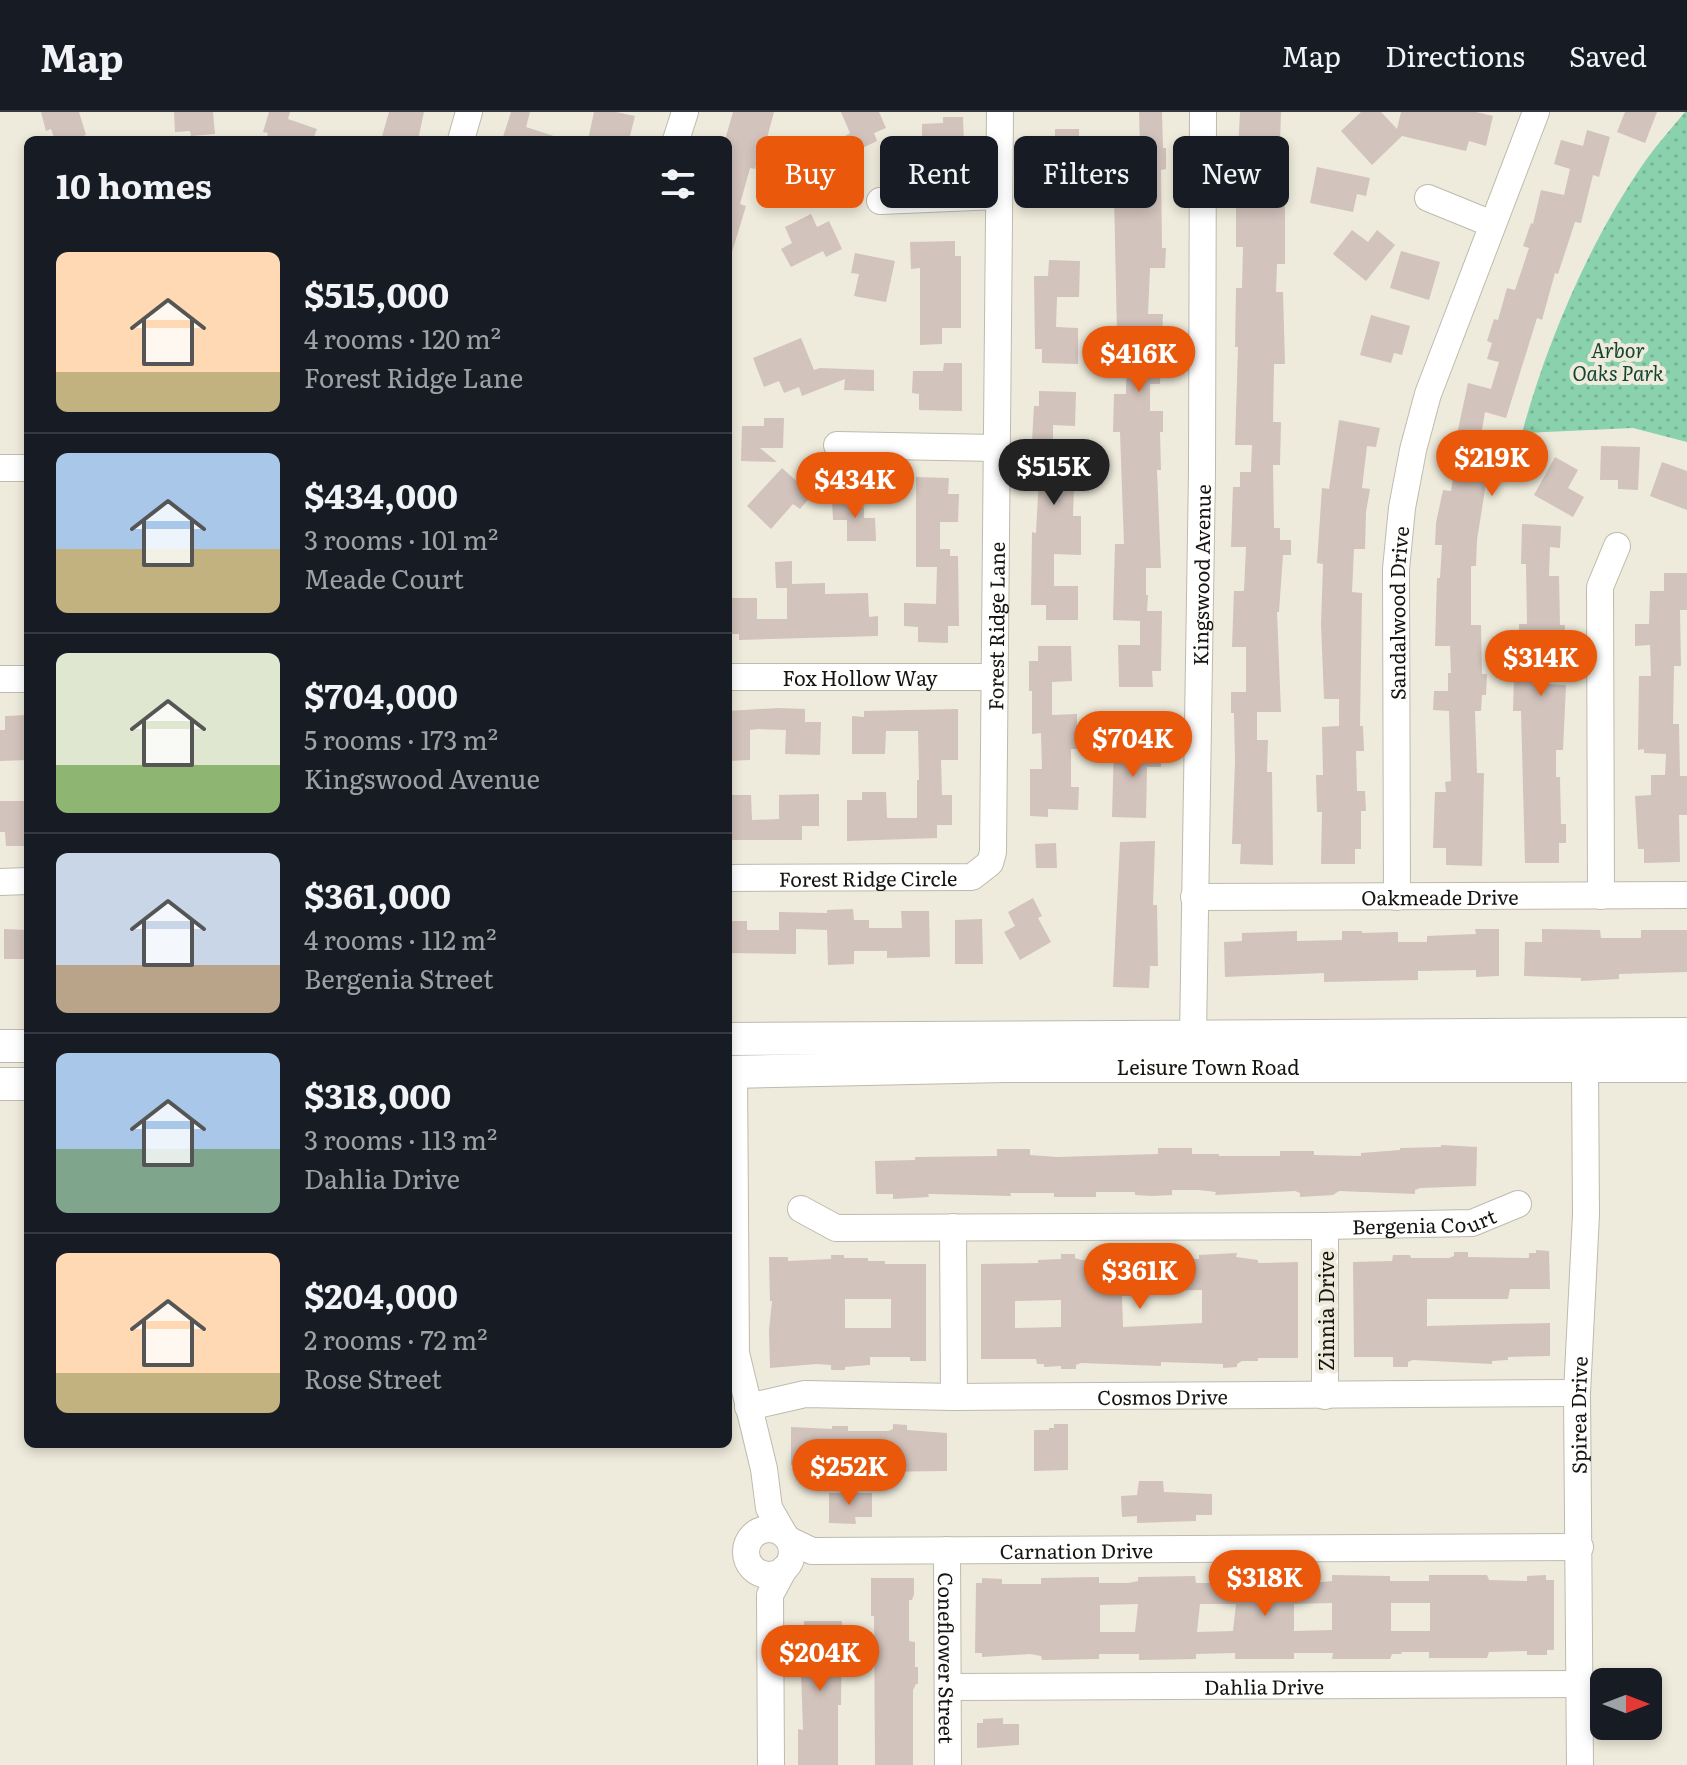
<!DOCTYPE html>
<meta charset="utf-8">
<style>
:root{--surface:#171b24;--page:#20242c;--text:#f1f3f6;--muted:#9ea1a6;--line:#363941;--accent:#ea580c}
body{margin:0;font-family:Literata,serif;background:var(--page);color:var(--text);height:100vh;display:flex;flex-direction:column;font-size:30px;white-space:nowrap}
*{box-sizing:border-box;margin:0}
p{font-size:26px;color:var(--muted)}
.icon{flex:none;width:44px;height:44px;fill:none;stroke:currentColor;stroke-width:2;stroke-linecap:round;stroke-linejoin:round}
.map{position:relative;flex:1;overflow:hidden}
.details{position:absolute;left:24px;top:24px;width:708px;height:1312px;display:flex;flex-direction:column;background:var(--surface);border-radius:12px;box-shadow:0 4px 12px #0003}
.details>*{flex:none}
.top-card{position:absolute;left:756px;top:24px;width:760px;height:72px;display:flex;gap:16px}
.needle{width:52px;rotate:90deg}
.controls{position:absolute;left:1590px;top:1556px;display:grid;gap:16px}
.controls a{display:grid;place-items:center;width:72px;height:72px;border-radius:12px;background:var(--surface);box-shadow:0 4px 12px #0003;font-size:40px}
.price{position:absolute;translate:-50% -68px;padding:0 18px;border-radius:28px;background:var(--accent);color:#fff;font-size:26px;line-height:52px;filter:drop-shadow(0 2px 4px #0008)}
.price::after{content:'';position:absolute;left:50%;top:48px;width:24px;height:18px;margin-left:-12px;background:inherit;clip-path:polygon(0 0,100% 0,50% 100%)}
.price.on{background:#222;color:#fff}
ul{padding:0;list-style:none}
li{display:flex;align-items:center;gap:24px;height:200px;padding:0 32px}
li+li{border-top:2px solid var(--line)}
li span{display:grid;place-items:center;flex:none;width:224px;height:160px;border-radius:12px;color:#555}
li>.icon{margin-inline-start:auto}
span .icon{width:96px;height:96px;fill:#fffc;stroke-width:1}
li b{font-size:34px}
h2{display:flex;justify-content:space-between;align-items:center;height:96px;padding:0 32px;font-size:34px}
.pill{padding:0 28px;border-radius:12px;background:var(--surface);box-shadow:0 4px 12px #0003;font-size:28px;line-height:72px}
.pill.on{background:var(--accent);color:#fff}
header{display:flex;align-items:center;gap:48px;box-sizing:border-box;height:112px;padding:0 40px;background:var(--surface);border-bottom:2px solid var(--line)}
header strong{font-size:38px}
nav{display:flex;gap:44px;margin-inline-start:auto;font-size:28px}
.map>svg:first-child{display:block}
</style>
<header>
<strong>Map</strong>
<nav><a>Map</a><a>Directions</a><a>Saved</a></nav>
</header>
<div class="map">
<svg width="1687" height="1653" viewBox="0 0 1687 1653">
<defs>
<pattern id="park-dots" width="8" height="8" patternUnits="userSpaceOnUse" patternTransform="scale(2)"><rect width="8" height="8" fill="#8ad1ae"/><path d="M2 2h.1M6 6h.1" fill="none" stroke="#76b394" stroke-width="1.8" stroke-linecap="round"/></pattern>
</defs>
<rect width="100%" height="100%" fill="#eeebdc"/>
<path fill="url(#park-dots)" d="M1685,0H1687V330L1633,316L1522,321C1547,229 1591,126 1646,48C1658,31 1672,16 1685,0Z"/>
<g fill="#d2c3bc" fill-rule="evenodd">
<path d="M41,0H79L86,23L72,28H55L51,17L46,19Z"/>
<path d="M174,0H213L215,22L191,24L190,19L175,20Z"/>
<path d="M269,0H290L288,7L317,17L313,28H266L268,21L263,20Z"/>
<path d="M389,0H424L418,28H381Z"/>
<path d="M511,0H530L526,15L557,25V28H502Z"/>
<path d="M594,0H616L635,4L629,28H588Z"/>
<path d="M733,0H774L767,26L764,25L755,57L750,56L740,92L746,94L732,140H728V28H725Z"/>
<path d="M841,0H879L886,16L874,21L877,29L852,41L845,24L850,21Z"/>
<path d="M1139,0H1162L1163,36H1166V57L1161,58L1162,136H1166L1165,156H1150L1148,202H1163L1160,272H1150V299H1163V320H1160L1161,358H1157L1161,456H1146V483H1148L1147,499H1162L1161,559H1152L1153,575H1119L1118,533H1140V509L1113,508L1115,432H1124L1120,320H1113L1114,282H1126L1127,223H1117L1114,81H1117L1116,37H1140Z"/>
<path d="M1240,0H1281L1279,63H1285V152H1277L1276,180H1283L1285,252H1274L1273,310H1281L1280,353H1273L1274,416H1280V428H1291V443H1283L1279,500H1277L1281,600H1257V628H1268L1267,660H1272L1273,753L1240,752L1241,732H1232L1235,649L1234,601H1231V580H1246V535H1232L1234,479H1244L1246,435H1231L1233,375H1240V360H1251L1252,333H1235L1238,235H1235L1236,176H1242L1243,135H1236V80H1245L1246,40H1238Z"/>
<path d="M1361,0H1381L1397,17L1401,0H1476L1493,4L1486,34L1469,29L1466,39L1402,24L1372,53L1341,19Z"/>
<path d="M1625,0H1657L1645,31L1617,20Z"/>
<path d="M943,5H963L964,32H958V46H922V12L943,11Z"/>
<path d="M1055,17H1079V48H1060V63H1038L1037,34H1055Z"/>
<path d="M1587,18L1610,25L1599,65L1593,63L1581,111L1575,110L1558,162L1555,161L1542,208L1537,206L1506,306L1485,300L1480,330L1490,332L1483,365H1487L1477,428L1476,454H1471V513H1481L1482,562H1487L1486,583H1482L1481,599H1475L1477,661H1484L1482,754L1446,753V736H1433L1435,680H1446L1445,670L1451,669L1449,599L1433,598L1434,579H1448V561H1451L1450,534H1435L1437,466H1440L1442,433H1435L1436,411L1443,378L1451,379L1456,346H1452L1468,271L1491,277L1499,250L1487,247L1492,231L1487,229L1494,207L1498,208L1507,176L1515,178L1529,136L1523,134L1531,111L1533,112L1541,78L1564,83L1570,57L1554,52L1561,28L1583,34Z"/>
<path d="M815,44L836,51L827,78L793,68L804,88L781,81L791,50L811,57Z"/>
<path d="M1317,55L1370,66L1366,84L1357,82L1353,100L1310,91Z"/>
<path d="M811,102L817,115L829,109L842,137L826,145L823,139L791,155L781,137L792,131L785,115Z"/>
<path d="M1352,118L1368,130L1377,118L1395,133L1366,169L1333,142Z"/>
<path d="M955,129V144H961V216H942V232L920,233V156L911,157L910,130Z"/>
<path d="M1401,139L1440,150L1429,188L1390,176Z"/>
<path d="M855,141L895,149L886,190L854,184L859,162L851,161Z"/>
<path d="M1049,148L1080,149L1079,185H1057L1056,215L1078,216V252L1042,251V237H1035L1034,164H1048Z"/>
<path d="M1371,203L1410,214L1402,243L1394,241L1391,251L1360,243Z"/>
<path d="M801,226L814,258L820,256L874,258V279L844,278L845,267L802,284L799,275L784,281L779,269L764,275L753,246Z"/>
<path d="M944,251H962V299L919,298V282L912,281L913,259H943Z"/>
<path d="M1039,279L1076,280L1075,314L1053,313V344L1075,345L1073,404H1081V443L1054,442V474H1078V508H1046V493H1031L1032,420L1036,421L1039,365L1030,364L1034,294H1039Z"/>
<path d="M764,306H784L783,336H760L777,350L741,349L742,314H764Z"/>
<path d="M1339,308L1380,316L1376,335L1367,334L1362,376L1370,377L1366,400L1365,437H1354L1352,480L1362,481L1360,614H1363L1364,639H1356L1357,679H1365L1366,699H1361V737H1355V752H1321L1322,700H1317L1316,663H1323L1322,615L1339,614V587H1324L1321,512L1323,452L1317,451L1322,376L1329,377Z"/>
<path d="M1601,334L1640,335L1638,378L1618,377V368H1600Z"/>
<path d="M1555,345L1578,358L1568,376L1584,385L1573,405L1534,383Z"/>
<path d="M1662,350L1687,359V398L1650,384Z"/>
<path d="M782,356L812,383L800,397L793,392L771,417L747,394Z"/>
<path d="M916,365L949,366L948,382H959L958,410H940V437H950V444H958L959,514H948V531L918,530V515L904,514V491L936,492L937,455H916Z"/>
<path d="M859,387V396L864,395V406H875L876,429H847V408H833L832,388Z"/>
<path d="M1522,412L1561,414L1560,436L1550,435L1549,464H1559L1560,513H1565L1564,536H1547V572L1566,573L1563,638H1556V665H1560L1561,712H1566V731H1559V751H1525L1521,599H1513L1514,562H1518L1519,512H1527L1526,452H1521Z"/>
<path d="M792,449V472L825,471V482L868,481L869,505L878,504V524L739,528V522H728V486H757V507H787V476H776L775,450Z"/>
<path d="M1664,461H1687V498H1680L1681,554H1674L1673,612H1679L1680,664H1687V703H1679L1680,750L1644,751V737H1638L1635,684L1651,683V663H1665L1666,642L1644,641V637L1638,638L1639,564H1651L1650,533L1635,534V512H1649L1650,479H1664Z"/>
<path d="M1038,534H1071L1072,569L1052,570V603L1077,602V637H1071V675H1079L1078,698L1048,697V705L1030,704V657H1042L1041,621L1032,622V579H1029V549H1038Z"/>
<path d="M778,596L805,597V610H821L820,643L785,642L786,618L758,617L750,618V648L728,649V599Z"/>
<path d="M958,597V648H941L942,683H952V713H937V726L847,729V688H862V680H886L887,706H917V668H919L918,619H886L885,642H852V604L864,605V599Z"/>
<path d="M28,603V648L0,649V618H5V604Z"/>
<path d="M1114,633L1162,634L1161,655H1147L1146,706L1112,705Z"/>
<path d="M819,682V714H802V728H732V720H728V683H751L752,708L779,707V683Z"/>
<path d="M0,689H28V734H6L5,720H0Z"/>
<path d="M1155,729L1153,793H1157L1158,854H1150L1149,876L1113,875L1120,730Z"/>
<path d="M1056,731L1057,756H1036L1035,732Z"/>
<path d="M1033,786L1042,804L1038,806L1051,830L1020,848L1004,820L1015,814L1008,800Z"/>
<path d="M853,797L854,808H869V816H902L901,799H929L930,845L887,846V839H854V852L828,853L827,818L796,817V842L728,841V809H747V818H779V800L827,801V798Z"/>
<path d="M982,807L983,852H955V808Z"/>
<path d="M4,817L28,818V847H4Z"/>
<path d="M1475,817H1499V864L1476,865V858L1418,859V868L1324,870V861L1225,865L1224,830L1242,829V821L1297,819V829L1342,828V819H1362V821L1398,820V830H1427V824L1476,822Z"/>
<path d="M1542,817L1600,818L1601,826H1641V818H1687V860L1619,862V867L1581,869V866L1524,864L1525,830H1542Z"/>
<path d="M1441,1033L1477,1035L1476,1074L1420,1076L1415,1078V1082L1339,1079L1333,1083L1300,1085V1081L1295,1079L1215,1083L1216,1080L1199,1078H1172V1083L1152,1084L1135,1083V1080H1096V1085H1054V1081H1010L1011,1084L935,1082H928L929,1085L893,1087V1082H876L875,1049L915,1048V1045L997,1044V1037H1030V1043L1057,1045L1158,1042V1036H1192V1042H1219V1044H1280V1039H1314V1043L1361,1044V1041L1400,1038V1036L1441,1035Z"/>
<path d="M1536,1138L1549,1139L1550,1177H1510L1508,1187H1427V1214L1550,1211V1244L1508,1245V1248L1492,1249V1252L1413,1248L1408,1250V1255H1393V1245H1354L1353,1150L1392,1149L1393,1143H1410L1411,1146H1449L1454,1144V1140H1468V1145L1529,1146V1141H1536Z"/>
<path d="M1142,1141H1161V1147H1199V1143L1237,1141L1236,1145L1258,1148V1151L1298,1150V1246H1258V1249H1242L1237,1252V1255L1223,1256V1252L1161,1250V1254L1081,1251L1076,1253V1257H1061V1254L1044,1255V1252H1037L1036,1247H981V1152L1038,1151V1148L1061,1147V1142H1075V1146L1081,1148L1142,1147ZM1202,1178V1211L1123,1215L1122,1184H1137V1179ZM1061,1188V1215L1015,1216V1189Z"/>
<path d="M831,1143H844V1146H868V1149H885V1152H926V1249H910V1245H870V1253L845,1255V1258H831V1253L816,1252L770,1256L769,1218L772,1189H770L769,1145H788V1149L831,1147ZM845,1187H891V1216H845Z"/>
<path d="M893,1312L907,1313V1318L947,1321V1359L872,1360V1350L791,1353V1315L832,1317V1314H848V1319H888L893,1317Z"/>
<path d="M1054,1312H1068V1358L1034,1359V1318H1049V1316H1054Z"/>
<path d="M1139,1369H1163L1164,1380L1212,1382V1403H1196V1409L1137,1411V1404L1122,1405L1121,1384L1137,1383Z"/>
<path d="M829,1381H872V1405H855L856,1412L829,1411Z"/>
<path d="M1332,1463L1390,1464V1469H1429V1463H1487L1489,1468L1527,1469V1464L1546,1463V1468H1554V1538H1547V1543H1527V1539L1489,1540L1487,1546H1429V1540H1402L1401,1542H1392L1390,1547H1332L1333,1541H1294V1547H1235V1541L1196,1542V1547L1139,1548V1542H1099V1547L1042,1548L1041,1544L1030,1542L982,1545V1541H975L976,1471H982V1466L1002,1467V1472H1041V1466L1099,1465V1471H1128L1138,1469V1465L1195,1464L1196,1471H1235V1465L1294,1464V1470H1322L1332,1469ZM1332,1491V1518L1294,1519V1492ZM1391,1491H1430V1519H1391ZM1138,1492L1135,1520H1100V1493ZM1200,1492H1236L1233,1519L1197,1520Z"/>
<path d="M871,1466H914V1482L912,1488H909V1529L915,1530V1555H918V1572H916L913,1578V1653H875L874,1504H871Z"/>
<path d="M804,1509H842L841,1593H838V1653H798V1617L803,1618L800,1530V1525H804Z"/>
<path d="M1003,1606V1612H1019V1633L977,1636V1611H983V1607Z"/>
</g>
<g fill="none" stroke-linecap="round" stroke-linejoin="round">
<defs>
<g id="minor">
<path d="M461,28L469,0"/>
<path d="M676,28L685,0"/>
<path d="M1428,86L1492,112"/>
<path d="M880,89L998,84"/>
<path d="M837,333L996,336"/>
<path d="M0,356H28"/>
<path id="s1" d="M728,565H993"/>
<path d="M0,567H28"/>
<path id="s2" d="M728,766L972,765L990,751L993,740L1000,0"/>
<path d="M0,770L28,769"/>
<path d="M1601,784L1600,475L1617,434"/>
<path id="s3" d="M1194,785L1687,783"/>
<path id="s4" d="M1397,785L1396,457L1402,396L1413,338L1428,282L1536,0"/>
<path id="s5" d="M1193,925L1202,360L1203,0"/>
<path d="M734,959L736,1241L764,1357L769,1396L784,1422"/>
<path id="s6" d="M801,1097L836,1116L1325,1114L1472,1111L1518,1092"/>
<path d="M1325,1114V1284"/>
<path d="M953,1115L954,1285"/>
<path id="s7" d="M748,1295L805,1282L954,1285L1577,1281"/>
<circle cx="769" cy="1440" r="23"/>
<path id="s8" d="M789,1428L812,1439L1580,1435"/>
<path id="s9" d="M947,1438L948,1653"/>
<path id="s10" d="M948,1575L1580,1572"/>
<path d="M771,1653L770,1483L784,1457"/>
<path id="s11" d="M1580,1653L1577,1281L1586,1103L1585,955"/>
</g>
<g id="major">
<path d="M728,927L1687,922"/>
<path d="M0,934H28"/>
<path id="s12" d="M728,960L1005,954H1687"/>
<path d="M0,972H28"/>
</g>
</defs>
<use href="#minor" stroke="#bebaad" stroke-width="28"/>
<use href="#major" stroke="#bebaad" stroke-width="34"/>
<use href="#minor" stroke="#fff" stroke-width="26"/>
<use href="#major" stroke="#fff" stroke-width="32"/>
</g>
<g text-anchor="middle" dominant-baseline="central" stroke-width="8" stroke-linejoin="round" paint-order="stroke">
<g font-size="20" font-style="italic" fill="#144531" stroke="#eeebdc">
<text x="1618" y="237">Arbor<tspan x="1618" dy="23">Oaks Park</tspan></text>
</g>
<g font-size="20" fill="#15140f" stroke="#eeebdc">
<text stroke="none"><textPath href="#s5" startOffset="462">Kingswood Avenue</textPath></text>
<text stroke="none"><textPath href="#s4" startOffset="284">Sandalwood Drive</textPath></text>
<text stroke="none"><textPath href="#s2" startOffset="504">Forest Ridge Lane</textPath></text>
<text stroke="none"><textPath href="#s1" startOffset="132">Fox Hollow Way</textPath></text>
<text stroke="none"><textPath href="#s2" startOffset="140">Forest Ridge Circle</textPath></text>
<text stroke="none"><textPath href="#s3" startOffset="246">Oakmeade Drive</textPath></text>
<text stroke="none"><textPath href="#s12" startOffset="480">Leisure Town Road</textPath></text>
<text stroke="none"><textPath href="#s6" startOffset="628">Bergenia Court</textPath></text>
<text transform="translate(1325 1199) rotate(-90)">Zinnia Drive</text>
<text stroke="none"><textPath href="#s7" startOffset="416">Cosmos Drive</textPath></text>
<text stroke="none"><textPath href="#s11" startOffset="350">Spirea Drive</textPath></text>
<text stroke="none"><textPath href="#s8" startOffset="290">Carnation Drive</textPath></text>
<text stroke="none"><textPath href="#s9" startOffset="108">Coneflower Street</textPath></text>
<text stroke="none"><textPath href="#s10" startOffset="316">Dahlia Drive</textPath></text>
</g>
</g>
</svg>
<div class="controls">
<a><svg class="needle" viewBox="-14 -14 28 28"><path d="M0-13l5 13h-10z" fill="#e53935"/><path d="M0 13l5-13h-10z" fill="#9ea1a6"/></svg></a>
</div>
<b class="price" style="left:1139px;top:282px">$416K</b>
<b class="price" style="left:1492px;top:386px">$219K</b>
<b class="price on" style="left:1054px;top:395px">$515K</b>
<b class="price" style="left:855px;top:408px">$434K</b>
<b class="price" style="left:1541px;top:586px">$314K</b>
<b class="price" style="left:1133px;top:667px">$704K</b>
<b class="price" style="left:1140px;top:1199px">$361K</b>
<b class="price" style="left:849px;top:1395px">$252K</b>
<b class="price" style="left:1265px;top:1506px">$318K</b>
<b class="price" style="left:820px;top:1581px">$204K</b>
<div class="top-card">
<a class="pill on">Buy</a>
<a class="pill">Rent</a>
<a class="pill">Filters</a>
<a class="pill">New</a>
</div>
<section class="details">
<h2>10 homes<svg class="icon" aria-label="filters" viewBox="0 0 24 24"><path d="M4 7h16M4 17h16"/><circle cx="9" cy="7" r="2"/><circle cx="15" cy="17" r="2"/></svg></h2>
<ul>
<li><span style="background:linear-gradient(#ffd9b3 75%,#c2b280 0)"><svg class="icon" aria-label="home" viewBox="0 0 24 24"><path d="M3 11l9-7 9 7M6 9v11h12V9"/></svg></span><div><b>$515,000</b><p>4 rooms · 120 m²</p><p>Forest Ridge Lane</p></div></li>
<li><span style="background:linear-gradient(#a9c7e8 60%,#c2b280 0)"><svg class="icon" aria-label="home" viewBox="0 0 24 24"><path d="M3 11l9-7 9 7M6 9v11h12V9"/></svg></span><div><b>$434,000</b><p>3 rooms · 101 m²</p><p>Meade Court</p></div></li>
<li><span style="background:linear-gradient(#dfe7d0 70%,#8fb573 0)"><svg class="icon" aria-label="home" viewBox="0 0 24 24"><path d="M3 11l9-7 9 7M6 9v11h12V9"/></svg></span><div><b>$704,000</b><p>5 rooms · 173 m²</p><p>Kingswood Avenue</p></div></li>
<li><span style="background:linear-gradient(#c9d6e8 70%,#b9a48a 0)"><svg class="icon" aria-label="home" viewBox="0 0 24 24"><path d="M3 11l9-7 9 7M6 9v11h12V9"/></svg></span><div><b>$361,000</b><p>4 rooms · 112 m²</p><p>Bergenia Street</p></div></li>
<li><span style="background:linear-gradient(#a9c7e8 60%,#7fa58c 0)"><svg class="icon" aria-label="home" viewBox="0 0 24 24"><path d="M3 11l9-7 9 7M6 9v11h12V9"/></svg></span><div><b>$318,000</b><p>3 rooms · 113 m²</p><p>Dahlia Drive</p></div></li>
<li><span style="background:linear-gradient(#ffd9b3 75%,#c2b280 0)"><svg class="icon" aria-label="home" viewBox="0 0 24 24"><path d="M3 11l9-7 9 7M6 9v11h12V9"/></svg></span><div><b>$204,000</b><p>2 rooms · 72 m²</p><p>Rose Street</p></div></li>
</ul>
</section>
</div>
